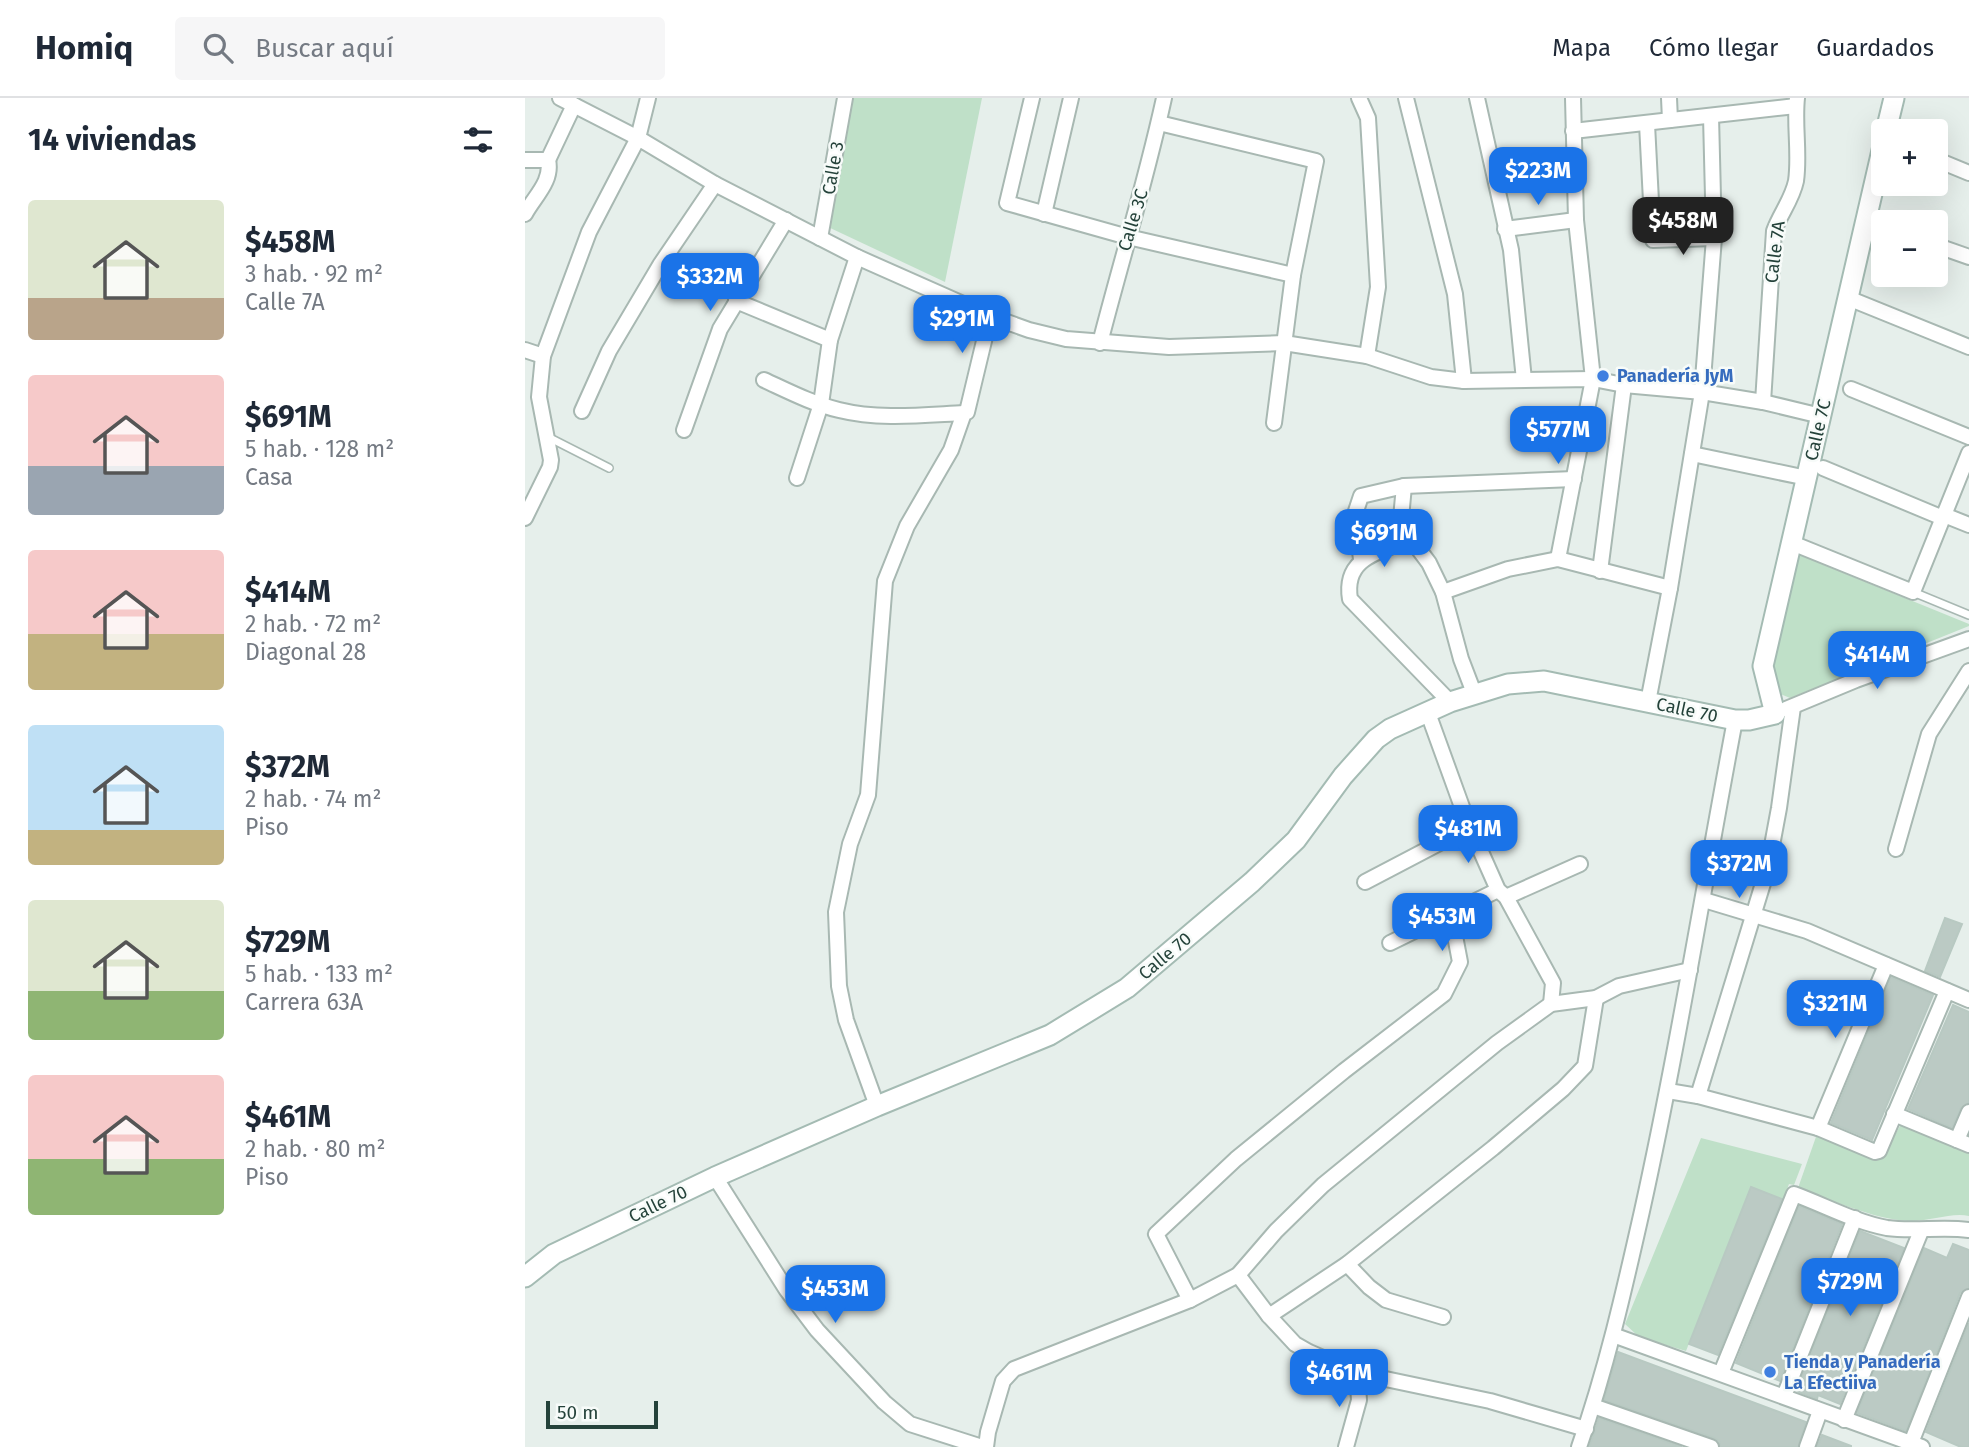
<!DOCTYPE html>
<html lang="es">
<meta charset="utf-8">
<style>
:root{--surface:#fff;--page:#f6f6f7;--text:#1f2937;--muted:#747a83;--line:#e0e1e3;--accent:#1a73e8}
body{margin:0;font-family:"Fira Sans",sans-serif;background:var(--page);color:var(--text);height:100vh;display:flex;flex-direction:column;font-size:26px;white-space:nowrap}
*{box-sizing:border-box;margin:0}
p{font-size:23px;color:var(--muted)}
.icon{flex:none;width:38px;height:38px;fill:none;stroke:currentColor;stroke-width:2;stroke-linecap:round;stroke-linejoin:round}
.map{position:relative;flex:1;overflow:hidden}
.panel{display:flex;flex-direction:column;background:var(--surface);width:525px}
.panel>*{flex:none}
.tools{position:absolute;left:1346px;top:21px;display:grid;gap:14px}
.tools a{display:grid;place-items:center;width:77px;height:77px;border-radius:7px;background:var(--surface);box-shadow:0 7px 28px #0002;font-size:35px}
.scale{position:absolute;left:21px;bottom:18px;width:112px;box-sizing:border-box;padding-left:7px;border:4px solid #24423a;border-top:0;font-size:19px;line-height:24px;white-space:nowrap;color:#24423a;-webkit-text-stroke:5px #f7fbf9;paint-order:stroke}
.price{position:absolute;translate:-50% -60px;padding:0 16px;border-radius:14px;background:var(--accent);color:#fff;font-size:23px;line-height:46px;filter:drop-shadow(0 2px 4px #0008)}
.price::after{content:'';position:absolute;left:50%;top:42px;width:21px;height:16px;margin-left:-10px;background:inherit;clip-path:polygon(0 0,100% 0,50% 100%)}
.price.selected{background:#222;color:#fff}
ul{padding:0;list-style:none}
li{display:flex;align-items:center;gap:21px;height:175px;padding:0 28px}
li span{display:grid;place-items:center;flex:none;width:196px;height:140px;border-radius:7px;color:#555}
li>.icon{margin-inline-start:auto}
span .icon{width:84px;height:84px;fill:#fffc;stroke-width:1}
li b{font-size:30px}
h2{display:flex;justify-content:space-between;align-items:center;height:84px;padding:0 28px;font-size:30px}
header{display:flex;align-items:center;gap:42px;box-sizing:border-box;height:98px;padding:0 35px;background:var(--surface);border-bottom:2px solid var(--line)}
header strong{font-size:33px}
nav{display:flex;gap:38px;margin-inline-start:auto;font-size:24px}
.search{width:490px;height:63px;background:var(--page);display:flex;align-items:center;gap:18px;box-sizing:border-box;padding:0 24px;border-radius:7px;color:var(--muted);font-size:26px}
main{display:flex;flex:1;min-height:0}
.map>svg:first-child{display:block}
</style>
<header>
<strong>Homiq</strong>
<div class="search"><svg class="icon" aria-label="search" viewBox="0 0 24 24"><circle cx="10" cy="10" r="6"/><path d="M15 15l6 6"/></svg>Buscar aquí</div>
<nav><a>Mapa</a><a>Cómo llegar</a><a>Guardados</a></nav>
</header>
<main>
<section class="panel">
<h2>14 viviendas<svg class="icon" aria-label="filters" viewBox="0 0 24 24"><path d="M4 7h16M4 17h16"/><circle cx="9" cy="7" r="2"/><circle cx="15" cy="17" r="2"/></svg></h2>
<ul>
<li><span style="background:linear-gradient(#dfe7d0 70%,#b9a48a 0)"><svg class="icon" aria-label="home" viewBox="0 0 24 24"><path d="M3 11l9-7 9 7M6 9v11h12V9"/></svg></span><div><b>$458M</b><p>3 hab. · 92 m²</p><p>Calle 7A</p></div></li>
<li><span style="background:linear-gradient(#f6c9c9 65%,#9aa5b1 0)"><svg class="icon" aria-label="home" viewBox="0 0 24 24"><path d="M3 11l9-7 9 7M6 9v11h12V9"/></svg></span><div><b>$691M</b><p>5 hab. · 128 m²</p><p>Casa</p></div></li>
<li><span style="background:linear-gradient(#f6c9c9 60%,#c2b280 0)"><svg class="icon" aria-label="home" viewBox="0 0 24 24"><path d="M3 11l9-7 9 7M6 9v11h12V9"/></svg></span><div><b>$414M</b><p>2 hab. · 72 m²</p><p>Diagonal 28</p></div></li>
<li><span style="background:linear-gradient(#bfe0f5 75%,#c2b280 0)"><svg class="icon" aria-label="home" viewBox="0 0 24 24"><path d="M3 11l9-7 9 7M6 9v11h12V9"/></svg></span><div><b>$372M</b><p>2 hab. · 74 m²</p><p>Piso</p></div></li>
<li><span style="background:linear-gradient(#dfe7d0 65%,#8fb573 0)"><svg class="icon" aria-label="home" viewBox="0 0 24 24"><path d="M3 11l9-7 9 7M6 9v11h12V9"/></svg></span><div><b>$729M</b><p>5 hab. · 133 m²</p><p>Carrera 63A</p></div></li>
<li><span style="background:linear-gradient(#f6c9c9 60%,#8fb573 0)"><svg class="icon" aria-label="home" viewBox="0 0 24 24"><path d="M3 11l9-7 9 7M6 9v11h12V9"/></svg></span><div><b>$461M</b><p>2 hab. · 80 m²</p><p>Piso</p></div></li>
</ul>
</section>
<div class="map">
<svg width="1444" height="1349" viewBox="0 0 1444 1349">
<rect width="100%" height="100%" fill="#e6efeb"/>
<g fill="#bfe0c8">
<path d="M324,0H457L420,184L301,128Z"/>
<path d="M1272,456L1444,526V528L1265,600L1253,595L1248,568Z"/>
<path d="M1376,1026L1444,1054V1118C1426,1114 1404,1124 1384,1123C1347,1121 1308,1102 1273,1090L1292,1036L1360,1055Z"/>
<path d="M1176,1040L1277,1066L1269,1087L1264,1086L1258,1102L1226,1089L1161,1253L1114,1239L1100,1226Z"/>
</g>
<g fill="#bbcac4" stroke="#b8c9c2" stroke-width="2">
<path d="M1420,820L1437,826L1415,879L1400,873Z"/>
<path d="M1366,879L1408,897L1347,1042L1306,1025Z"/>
<path d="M1428,907L1444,914V1005L1436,1010L1427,1030L1383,1011Z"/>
<path d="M1226,1089L1257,1101L1193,1257L1164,1246Z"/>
<path d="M1274,1108L1317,1126L1255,1283L1211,1265Z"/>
<path d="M1335,1133L1379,1150L1315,1306L1293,1297L1292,1301L1271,1293Z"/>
<path d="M1428,1146L1444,1152V1190L1435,1195L1381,1333L1332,1315L1399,1150L1422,1160Z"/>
<path d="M1444,1225V1349H1436L1401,1334Z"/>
<path d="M1093,1254L1281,1324L1273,1349H1195L1194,1343L1189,1340L1079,1302Z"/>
<path d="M1074,1320L1157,1349H1064Z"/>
<path d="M1297,1337L1326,1348V1349H1292Z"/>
</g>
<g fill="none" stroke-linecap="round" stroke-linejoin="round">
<defs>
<g id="lane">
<path d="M23,339L84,370"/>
<path d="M1388,494L1444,517"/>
</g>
<g id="street">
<path d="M35,0L113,40L190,86L332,159L465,218L504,232L541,241L644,249L759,245L842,258L906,279L939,283L1068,281L1099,287L1177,294L1238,304L1296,318"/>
<path d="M507,0L482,105L603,139L768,177"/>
<path d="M834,0L843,20L853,189L842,258"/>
<path d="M881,0L930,196L939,283"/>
<path d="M952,0L986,152L999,282"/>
<path d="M1144,0L1145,22"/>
<path d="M634,25L791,63L768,177L749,325"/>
<path d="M1122,26L1128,142L1189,140"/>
<path d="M1048,33L1271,8"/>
<path d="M1410,61L1444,75"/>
<path d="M0,62H23L49,7"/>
<path d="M0,116C9,99 28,83 23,62"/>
<path d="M519,116L546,0"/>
<path d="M1341,121L1358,127"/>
<path d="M980,131L1051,122"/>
<path d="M295,140L320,0"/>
<path d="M1410,147L1444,159"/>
<path d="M1323,200L1444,249"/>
<path d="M211,203L305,242"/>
<path d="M575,245C596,163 621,83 639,0"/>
<path d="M0,252L18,258"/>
<path d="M239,282C263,293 288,306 314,312C354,322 398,317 439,315"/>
<path d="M1326,291L1444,339"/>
<path d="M1238,304L1249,133C1255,116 1267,102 1271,83C1275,56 1269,27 1272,0"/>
<path d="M57,313L84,253L135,167L190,86"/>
<path d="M159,332L195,231L261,122"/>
<path d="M1167,356L1282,380"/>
<path d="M1298,370L1418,420"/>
<path d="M272,380L296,306L305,242L332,159"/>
<path d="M879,388L876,420L886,441L904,465L918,494L936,561L949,595"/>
<path d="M1419,417L1444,427"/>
<path d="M0,420L25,369L26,362L14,299L18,258L64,134L113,40L123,0"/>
<path d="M886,441C855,454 818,459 825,501L925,604"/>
<path d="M1267,445L1388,494L1444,355"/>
<path d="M836,461L830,416L836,398L879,388L1049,381"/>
<path d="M1033,461L1068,281L1051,122L1048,0"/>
<path d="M1075,473L1099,287"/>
<path d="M918,494L983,471L1033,461L1145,490"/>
<path d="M1123,604L1145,490L1177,294L1189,140L1186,18"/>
<path d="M1261,611L1331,582L1444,541"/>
<path d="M903,615L941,720L973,792L981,799L1028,885L1026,906"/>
<path d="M1371,751L1404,636L1444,573"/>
<path d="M840,784L945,729"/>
<path d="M981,799L1055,766"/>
<path d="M1179,802L1282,833L1444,902"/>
<path d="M865,845L973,792"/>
<path d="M1143,993L1173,998L1293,1030L1350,1054L1354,1053L1422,893"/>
<path d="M1173,998L1243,769L1254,710L1268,609"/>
<path d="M352,1008L321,922L314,888L311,814L325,746L343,697L360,483L382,428L426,352L439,315L442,314L465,218"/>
<path d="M1369,1016L1444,1047"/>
<path d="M1293,1030L1361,867"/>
<path d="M1432,1042L1444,1014"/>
<path d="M190,1079L261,1191L292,1232L359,1304L385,1326L457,1349"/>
<path d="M822,1166L844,1189L861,1202L918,1219"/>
<path d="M713,1177L744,1218L770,1246L784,1254L832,1275L965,1303L1061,1331"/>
<path d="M665,1202L631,1136L711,1061L819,973L919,896L935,864L926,817"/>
<path d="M744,1218L822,1166L968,1050L1038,991L1060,968L1071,900"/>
<path d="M1088,1237L1397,1349"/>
<path d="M1196,1275L1269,1096C1299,1107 1330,1124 1362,1130C1390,1134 1416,1128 1444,1132"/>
<path d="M1259,1298L1330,1120"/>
<path d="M1068,1308L1186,1349"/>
<path d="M1319,1322L1396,1133"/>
<path d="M1386,1345L1444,1199"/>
<path d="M461,1349L463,1334L478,1283L489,1271L665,1202L713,1177L751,1133L798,1087L972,945L1026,906L1071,900L1094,888L1165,872"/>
<path d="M821,1349L834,1302L832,1275"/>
<path d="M1054,1349C1081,1272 1099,1193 1117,1113C1153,950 1179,786 1210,622"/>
<path d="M1282,1349L1295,1313"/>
</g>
<g id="secondary">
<path d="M1361,33L1369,0"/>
<path d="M0,1179L29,1156L190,1079L352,1008L525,937L602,890L727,784L771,742L818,678L851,641L865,631L925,604L983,586L1019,583L1210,622H1224L1250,616L1238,568L1358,48"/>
</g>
</defs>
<use href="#lane" stroke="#a8b8b2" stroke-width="10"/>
<use href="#street" stroke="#a8b8b2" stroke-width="18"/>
<use href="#secondary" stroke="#a4bbb3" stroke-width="23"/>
<use href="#lane" stroke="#fff" stroke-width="7"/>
<use href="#street" stroke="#fff" stroke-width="14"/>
<use href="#secondary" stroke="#fff" stroke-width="19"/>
</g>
<g fill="#3f7fe0" stroke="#f7fbf9" stroke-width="2.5">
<circle cx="1078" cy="278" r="7"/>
<circle cx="1245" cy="1274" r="7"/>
</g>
<g text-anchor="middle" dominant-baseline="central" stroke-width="5" stroke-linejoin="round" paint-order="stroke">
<g font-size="18" fill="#24423a" stroke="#f7fbf9">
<text transform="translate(308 70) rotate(-80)">Calle 3</text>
<text transform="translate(608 122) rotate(-73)">Calle 3C</text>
<text transform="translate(1250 154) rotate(-83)">Calle 7A</text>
<text transform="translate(1293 332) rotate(-77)">Calle 7C</text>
<text transform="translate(1162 612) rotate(12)">Calle 70</text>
<text transform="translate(640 858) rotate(-40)">Calle 70</text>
<text transform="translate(133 1106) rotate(-26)">Calle 70</text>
</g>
<g font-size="18" font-weight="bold" fill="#366cbe" stroke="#f7fbf9" text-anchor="start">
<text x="1092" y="278">Panadería JyM</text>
<text x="1259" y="1264">Tienda y Panadería<tspan x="1259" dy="21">La Efectiiva</tspan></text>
</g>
</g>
</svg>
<div class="tools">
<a>+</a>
<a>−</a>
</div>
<div class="scale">50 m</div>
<b class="price" style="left:1013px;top:109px">$223M</b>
<b class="price selected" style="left:1158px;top:159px">$458M</b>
<b class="price" style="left:185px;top:215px">$332M</b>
<b class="price" style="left:437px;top:257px">$291M</b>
<b class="price" style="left:1033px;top:368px">$577M</b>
<b class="price" style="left:859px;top:471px">$691M</b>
<b class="price" style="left:1352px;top:593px">$414M</b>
<b class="price" style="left:943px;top:767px">$481M</b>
<b class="price" style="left:1214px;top:802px">$372M</b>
<b class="price" style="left:917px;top:855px">$453M</b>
<b class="price" style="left:1310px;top:942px">$321M</b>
<b class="price" style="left:1325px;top:1220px">$729M</b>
<b class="price" style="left:310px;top:1227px">$453M</b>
<b class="price" style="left:814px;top:1311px">$461M</b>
</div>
</main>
